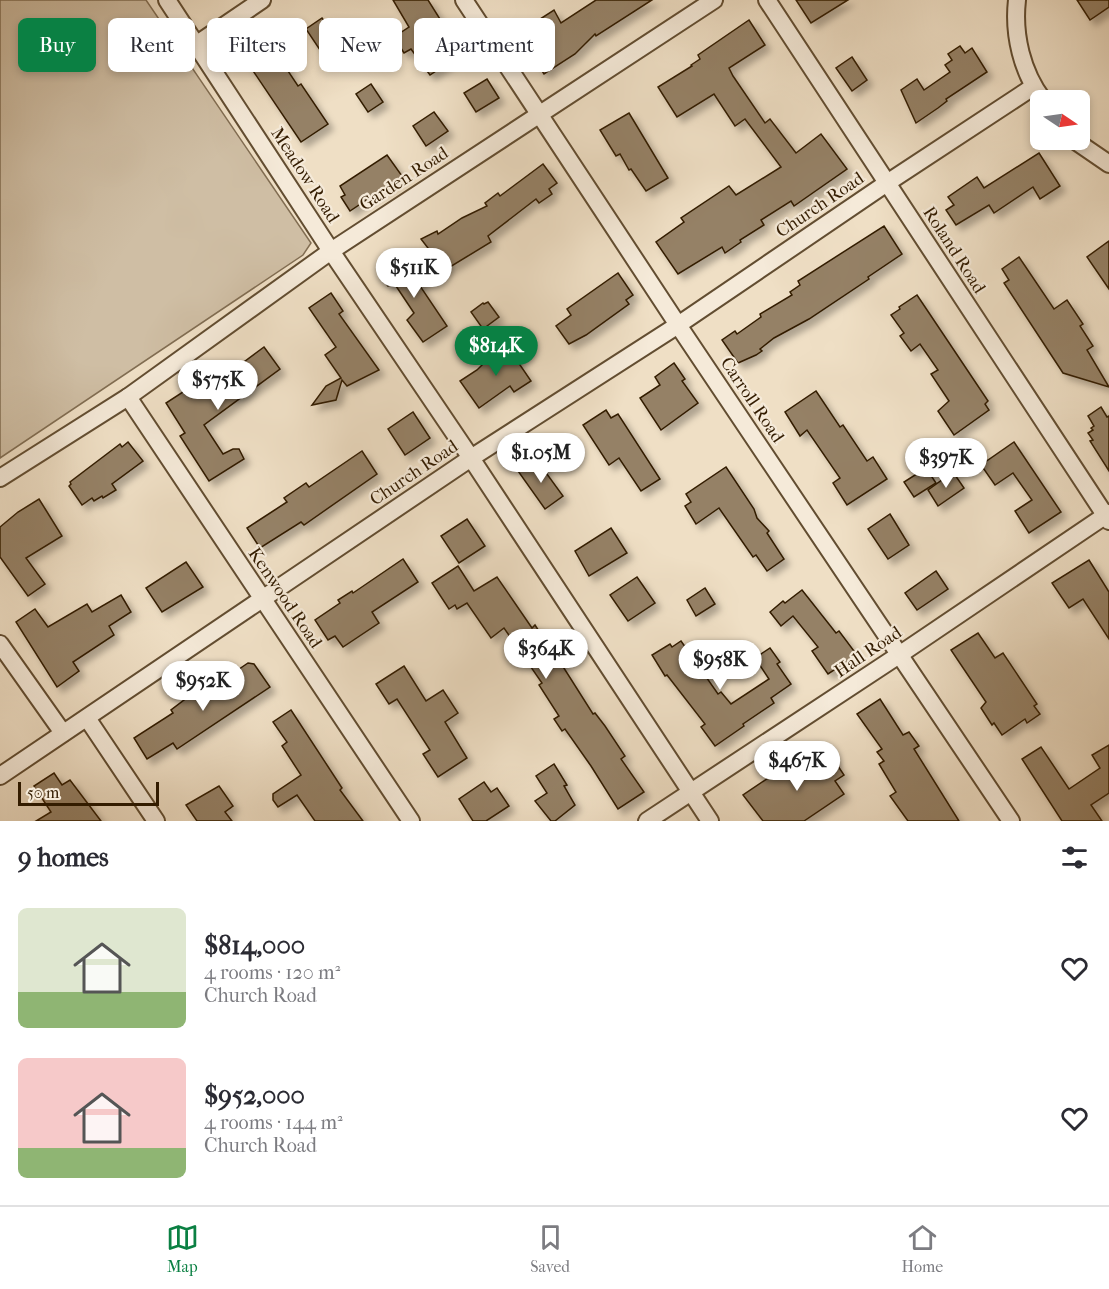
<!DOCTYPE html>
<meta charset="utf-8">
<style>
:root{--surface:#fff;--page:#f7f7f7;--text:#2b2b33;--muted:#7c7c81;--line:#e1e1e2;--accent:#0b8043}
body{margin:0;font-family:"IM FELL French Canon",serif;background:var(--page);color:var(--text);height:100vh;display:flex;flex-direction:column;font-size:22px;white-space:nowrap}
*{box-sizing:border-box;margin:0}
p{font-size:20px;color:var(--muted)}
.icon{flex:none;width:33px;height:33px;fill:none;stroke:currentColor;stroke-width:2;stroke-linecap:round;stroke-linejoin:round}
.map{position:relative;height:821px;overflow:hidden}
.panel{display:flex;flex-direction:column;background:var(--surface);flex:1}
.panel>*{flex:none}
.guide{position:absolute;left:18px;top:18px;width:600px;height:54px;display:flex;gap:12px}
.needle{width:39px;rotate:103deg}
.buttons{position:absolute;left:1030px;top:90px;display:grid;gap:12px}
.buttons a{display:grid;place-items:center;width:60px;height:60px;border-radius:9px;background:var(--surface);box-shadow:0 3px 9px #0003;font-size:30px}
.scale{position:absolute;left:18px;bottom:15px;width:141px;box-sizing:border-box;padding-left:6px;border:3px solid #331c00;border-top:0;font-size:16px;line-height:21px;white-space:nowrap;color:#331c00;-webkit-text-stroke:4px #f5ead9;paint-order:stroke}
.price{position:absolute;translate:-50% -51px;padding:0 14px;border-radius:21px;background:#fff;color:#222;font-size:20px;line-height:39px;filter:drop-shadow(0 2px 3px #0008)}
.price::after{content:'';position:absolute;left:50%;top:36px;width:18px;height:14px;margin-left:-9px;background:inherit;clip-path:polygon(0 0,100% 0,50% 100%)}
.price.on{background:var(--accent);color:#fff}
ul{padding:0;list-style:none}
li{display:flex;align-items:center;gap:18px;height:150px;padding:0 18px}
li span{display:grid;place-items:center;flex:none;width:168px;height:120px;border-radius:9px;color:#555}
li>.icon{margin-inline-start:auto}
span .icon{width:72px;height:72px;fill:#fffc;stroke-width:1}
li b{font-size:26px}
h2{display:flex;justify-content:space-between;align-items:center;height:72px;padding:0 18px;font-size:26px}
.chip{padding:0 21px;border-radius:9px;background:var(--surface);box-shadow:0 3px 9px #0003;font-size:21px;line-height:54px}
.chip.on{background:var(--accent);color:#fff}
.dock{display:flex;justify-content:space-around;align-items:center;height:84px;border-top:2px solid var(--line);background:var(--surface);font-size:16px;color:var(--muted)}
.dock a{display:grid;justify-items:center;gap:3px}
.dock .on{color:var(--accent)}
.map>svg:first-child{display:block}
</style>
<div class="map">
<svg width="1109" height="821" viewBox="0 0 1109 821">
<defs>
<filter id="shadow"><feDropShadow dx="5.5" dy="5.5" stdDeviation="3" flood-color="#0004"/></filter>
</defs>
<rect width="100%" height="100%" fill="#efdfc5"/>
<filter id="stains"><feTurbulence type="fractalNoise" baseFrequency=".00333" numOctaves="4"/><feColorMatrix values="0 0 0 0 .2 0 0 0 0 .09 0 0 0 0 .02 0 0 0 .5 -.17"/></filter>
<radialGradient id="worn" r=".72"><stop offset=".6" stop-color="#630" stop-opacity="0"/><stop offset="1" stop-color="#630" stop-opacity=".3"/></radialGradient>
<path fill="#cfbea4" stroke="#816d52" stroke-width="1.5" d="M0,0H146L311,243L303,255L0,458Z"/>
<g fill="#958166" stroke="#331c00" stroke-width="1.5" filter="url(#shadow)">
<path d="M393,0H428L445,27L429,37L448,63L430,75L411,49L404,53L394,37L409,27Z"/>
<path d="M596,0H652L596,36L595,34L575,54L544,74L533,57L538,53L523,30L554,10L561,23Z"/>
<path d="M796,0H848L811,23Z"/>
<path d="M1077,0H1109V7L1090,20Z"/>
<path d="M322,18L342,47L326,59L306,29Z"/>
<path d="M749,20L765,45L729,68L733,76L765,123L770,119L796,153L821,134L847,169L794,206L791,201L761,220L764,225L740,240L741,242L725,253L722,247L678,274L656,242L684,222L681,218L729,186L736,195L781,167L745,119L735,126L714,94L677,117L658,87L692,66L691,65L700,59L698,55Z"/>
<path d="M268,28L277,43L272,47L298,86L301,84L328,124L301,142L237,47Z"/>
<path d="M960,46L965,53L972,48L987,72L946,99L947,101L938,108L916,123L901,90L917,79L924,90L950,72L945,65L952,60L948,54Z"/>
<path d="M852,57L867,80L852,91L836,68Z"/>
<path d="M487,79L499,98L476,112L464,93Z"/>
<path d="M371,84L383,102L368,112L356,94Z"/>
<path d="M434,112L448,131L426,146L413,126Z"/>
<path d="M629,113L668,178L646,191L631,169L629,170L620,154L616,156L600,130Z"/>
<path d="M1039,153L1060,186L1040,199L1033,187L994,213L989,205L956,225L946,210L954,205L948,197L977,177L984,188Z"/>
<path d="M387,155L402,176L350,211L341,197L345,195L340,186Z"/>
<path d="M543,164L557,183L549,189L552,194L539,203L536,199L488,236L491,242L445,270L421,239L437,231L438,234L462,218L487,206L485,203L498,193L500,196Z"/>
<path d="M884,226L902,254L868,277L869,279L809,319L774,338L760,349L762,351L756,355L738,363L722,340L735,331L737,334L761,317L760,314L792,295L790,292L800,285L798,281Z"/>
<path d="M1109,241V289L1087,257Z"/>
<path d="M403,256L423,285L420,286L447,326L423,342L407,320L414,313L394,283L388,286L378,272Z"/>
<path d="M1019,257L1054,309L1067,300L1083,324L1080,326L1093,346L1087,350L1109,387L1063,373L1004,283L1009,280L1002,269Z"/>
<path d="M618,273L633,295L626,300L629,304L586,335L569,344L556,326L571,315L567,309Z"/>
<path d="M331,293L343,311L339,314L379,370L347,386L342,380L336,400L312,405L326,386L341,378L325,355L336,347L309,308Z"/>
<path d="M917,295L988,401L985,404L989,410L954,435L938,411L949,401L931,374L938,370L920,344L911,351L900,336L904,333L891,315L900,309L899,307Z"/>
<path d="M488,302L499,317L483,329L471,312L483,303L484,304Z"/>
<path d="M505,343L531,381L514,392L510,386L479,408L460,381L477,370L490,357L489,355Z"/>
<path d="M264,347L280,369L204,425L223,454L233,449H239L244,459L209,481L180,436L185,433L166,403L189,388L194,395L212,381L213,383L233,370Z"/>
<path d="M674,363L685,379L682,381L698,403L661,430L640,398L660,385L655,377Z"/>
<path d="M816,391L840,427L843,425L867,461L873,457L887,479L847,505L833,483L840,478L807,430L800,436L785,412Z"/>
<path d="M1101,407L1107,417L1109,416V471L1090,441L1093,440L1088,433L1093,430L1091,428L1094,426L1088,416Z"/>
<path d="M606,410L611,418L618,414L660,479L641,491L619,458L609,465L583,425Z"/>
<path d="M413,412L430,438L405,455L388,429Z"/>
<path d="M128,442L143,461L112,484L116,490L103,498L102,496L94,501L92,498L82,505L69,486L71,484L70,482L120,444L122,447Z"/>
<path d="M1014,442L1061,512L1029,533L1015,511L1032,500L1013,473L995,485L981,465Z"/>
<path d="M362,451L377,474L304,525L301,522L260,548L247,528L287,502L284,498L306,483L309,487Z"/>
<path d="M536,459L563,496L545,509L518,471Z"/>
<path d="M726,467L754,509L757,518L769,531L767,533L784,559L767,571L756,555L753,557L719,508L696,524L685,506L691,502L686,494Z"/>
<path d="M926,468L936,483L914,497L904,482Z"/>
<path d="M953,472L964,488L938,506L928,490Z"/>
<path d="M39,499L62,536L26,558L45,584L28,596L0,557V527L18,512Z"/>
<path d="M890,514L909,545L888,559L868,529Z"/>
<path d="M467,519L485,546L459,563L441,536Z"/>
<path d="M611,528L627,553L589,576L575,551Z"/>
<path d="M403,559L418,582L372,612L379,623L343,647L335,636L328,640L315,620L340,603L338,600L352,591L353,593Z"/>
<path d="M1089,560L1109,592V639L1083,599L1069,608L1052,583Z"/>
<path d="M186,562L203,587L162,612L146,588Z"/>
<path d="M458,566L474,591L497,577L532,628L535,625L544,639L542,641L562,665L593,714L595,713L605,726L625,756L621,759L644,792L618,809L591,766L565,729L562,731L554,719L559,716L539,685L542,683L504,628L491,638L467,603L457,609L455,605L449,609L432,583Z"/>
<path d="M936,571L948,589L917,610L905,593Z"/>
<path d="M637,577L655,603L628,621L610,595Z"/>
<path d="M705,588L715,604L696,616L687,600Z"/>
<path d="M802,590L836,633L839,631L857,655L828,674L812,651L818,647L793,616L781,626L770,612L783,601L785,603Z"/>
<path d="M121,595L131,612L109,626L114,635L73,662L79,671L57,687L16,622L35,609L48,627L87,604L92,612Z"/>
<path d="M978,633L995,658L1003,653L1037,704L1034,706L1040,714L1027,723L1025,719L1002,735L994,723L992,725L981,708L986,702L951,650Z"/>
<path d="M681,641L718,694L721,692L731,704L769,679L755,658L770,648L780,662L777,664L791,684L771,698L774,703L743,724L744,726L715,746L701,727L705,724L667,675L665,676L652,655L670,644L672,647Z"/>
<path d="M248,663L254,664L270,687L177,749L173,743L147,759L134,738L173,713L171,710L192,694L193,696L201,690L206,697L230,681L229,676Z"/>
<path d="M404,666L426,701L443,690L458,713L445,722L467,758L438,777L423,754L430,750L397,699L389,704L376,684Z"/>
<path d="M880,699L903,735L909,732L919,746L914,749L959,821H908L890,796L896,792L879,764L884,761L877,752L882,749L857,714Z"/>
<path d="M291,710L342,788L340,790L363,821H315L297,795L278,807L273,800V794L301,775L282,746L287,742L273,722Z"/>
<path d="M1109,745V793L1091,805L1102,821H1062L1022,759L1041,747L1069,789L1100,768L1092,755Z"/>
<path d="M817,757L821,764L832,757L844,775L835,781L844,794L804,821H763L743,795L786,766L791,774Z"/>
<path d="M554,764L567,785L564,786L575,805L555,821H551L535,801L547,793L536,776Z"/>
<path d="M54,773L62,785L70,780L101,821H36L51,812L34,786Z"/>
<path d="M484,782L491,792L497,788L509,806L486,821H473L459,799Z"/>
<path d="M219,786L233,806L225,812L232,821H197L186,805Z"/>
</g>
<g fill="none" stroke-linecap="round" stroke-linejoin="round">
<defs>
<g id="street">
<path d="M167,0L331,251L471,458L710,821"/>
<path d="M464,0L678,325L1011,821"/>
<path d="M767,0L1109,521"/>
<path d="M1017,0C1013,35 1022,72 1043,100"/>
<path d="M197,44L262,0"/>
<path d="M1074,140L1109,164"/>
<path d="M128,397L411,821"/>
<path d="M0,478L128,397L331,251L714,0"/>
<path d="M0,644L63,733"/>
<path d="M87,718L156,821"/>
<path d="M0,776L471,458L678,325L887,183L1033,87"/>
<path d="M647,821L899,655L1109,513"/>
</g>
</defs>
<use href="#street" stroke="#624d31" stroke-width="20"/>
<use href="#street" stroke="#f5ead9" stroke-width="16"/>
</g>
<g text-anchor="middle" dominant-baseline="central" stroke-width="4.5" stroke-linejoin="round" paint-order="stroke">
<g font-size="18" fill="#331c00" stroke="#f5ead9">
<text transform="translate(305 175) rotate(57)">Meadow Road</text>
<text transform="translate(404 179) rotate(-33)">Garden Road</text>
<text transform="translate(820 205) rotate(-34)">Church Road</text>
<text transform="translate(954 250) rotate(57)">Roland Road</text>
<text transform="translate(752 400) rotate(56)">Carroll Road</text>
<text transform="translate(414 473) rotate(-34)">Church Road</text>
<text transform="translate(285 598) rotate(56)">Kenwood Road</text>
<text transform="translate(868 652) rotate(-34)">Hall Road</text>
</g>
</g>
<rect width="100%" height="100%" filter="url(#stains)"/>
<rect width="100%" height="100%" fill="url(#worn)"/>
</svg>
<div class="buttons">
<a><svg class="needle" viewBox="-14 -14 28 28"><path d="M0-13l5 13h-10z" fill="#e53935"/><path d="M0 13l5-13h-10z" fill="#7c7c81"/></svg></a>
</div>
<div class="scale">50 m</div>
<b class="price" style="left:414px;top:299px">$511K</b>
<b class="price on" style="left:496px;top:377px">$814K</b>
<b class="price" style="left:218px;top:411px">$575K</b>
<b class="price" style="left:541px;top:484px">$1.05M</b>
<b class="price" style="left:946px;top:489px">$397K</b>
<b class="price" style="left:546px;top:680px">$364K</b>
<b class="price" style="left:720px;top:691px">$958K</b>
<b class="price" style="left:203px;top:712px">$952K</b>
<b class="price" style="left:797px;top:792px">$467K</b>
<div class="guide">
<a class="chip on">Buy</a>
<a class="chip">Rent</a>
<a class="chip">Filters</a>
<a class="chip">New</a>
<a class="chip">Apartment</a>
</div>
</div>
<section class="panel">
<h2>9 homes<svg class="icon" aria-label="filters" viewBox="0 0 24 24"><path d="M4 7h16M4 17h16"/><circle cx="9" cy="7" r="2"/><circle cx="15" cy="17" r="2"/></svg></h2>
<ul>
<li><span style="background:linear-gradient(#dfe7d0 70%,#8fb573 0)"><svg class="icon" aria-label="home" viewBox="0 0 24 24"><path d="M3 11l9-7 9 7M6 9v11h12V9"/></svg></span><div><b>$814,000</b><p>4 rooms · 120 m²</p><p>Church Road</p></div><svg class="icon" aria-label="heart" viewBox="0 0 24 24"><path d="M12 20l-8-8c-3-5 5-10 8-4 3-6 11-1 8 4z"/></svg></li>
<li><span style="background:linear-gradient(#f6c9c9 75%,#8fb573 0)"><svg class="icon" aria-label="home" viewBox="0 0 24 24"><path d="M3 11l9-7 9 7M6 9v11h12V9"/></svg></span><div><b>$952,000</b><p>4 rooms · 144 m²</p><p>Church Road</p></div><svg class="icon" aria-label="heart" viewBox="0 0 24 24"><path d="M12 20l-8-8c-3-5 5-10 8-4 3-6 11-1 8 4z"/></svg></li>
</ul>
</section>
<nav class="dock">
<a class="on"><svg class="icon" aria-label="map" viewBox="0 0 24 24"><path d="M3 6l6-2 6 2 6-2v14l-6 2-6-2-6 2zM9 4v14M15 6v14"/></svg>Map</a>
<a><svg class="icon" aria-label="saved" viewBox="0 0 24 24"><path d="M7 4h10v16l-5-4-5 4z"/></svg>Saved</a>
<a><svg class="icon" aria-label="home" viewBox="0 0 24 24"><path d="M3 11l9-7 9 7M6 9v11h12V9"/></svg>Home</a>
</nav>
